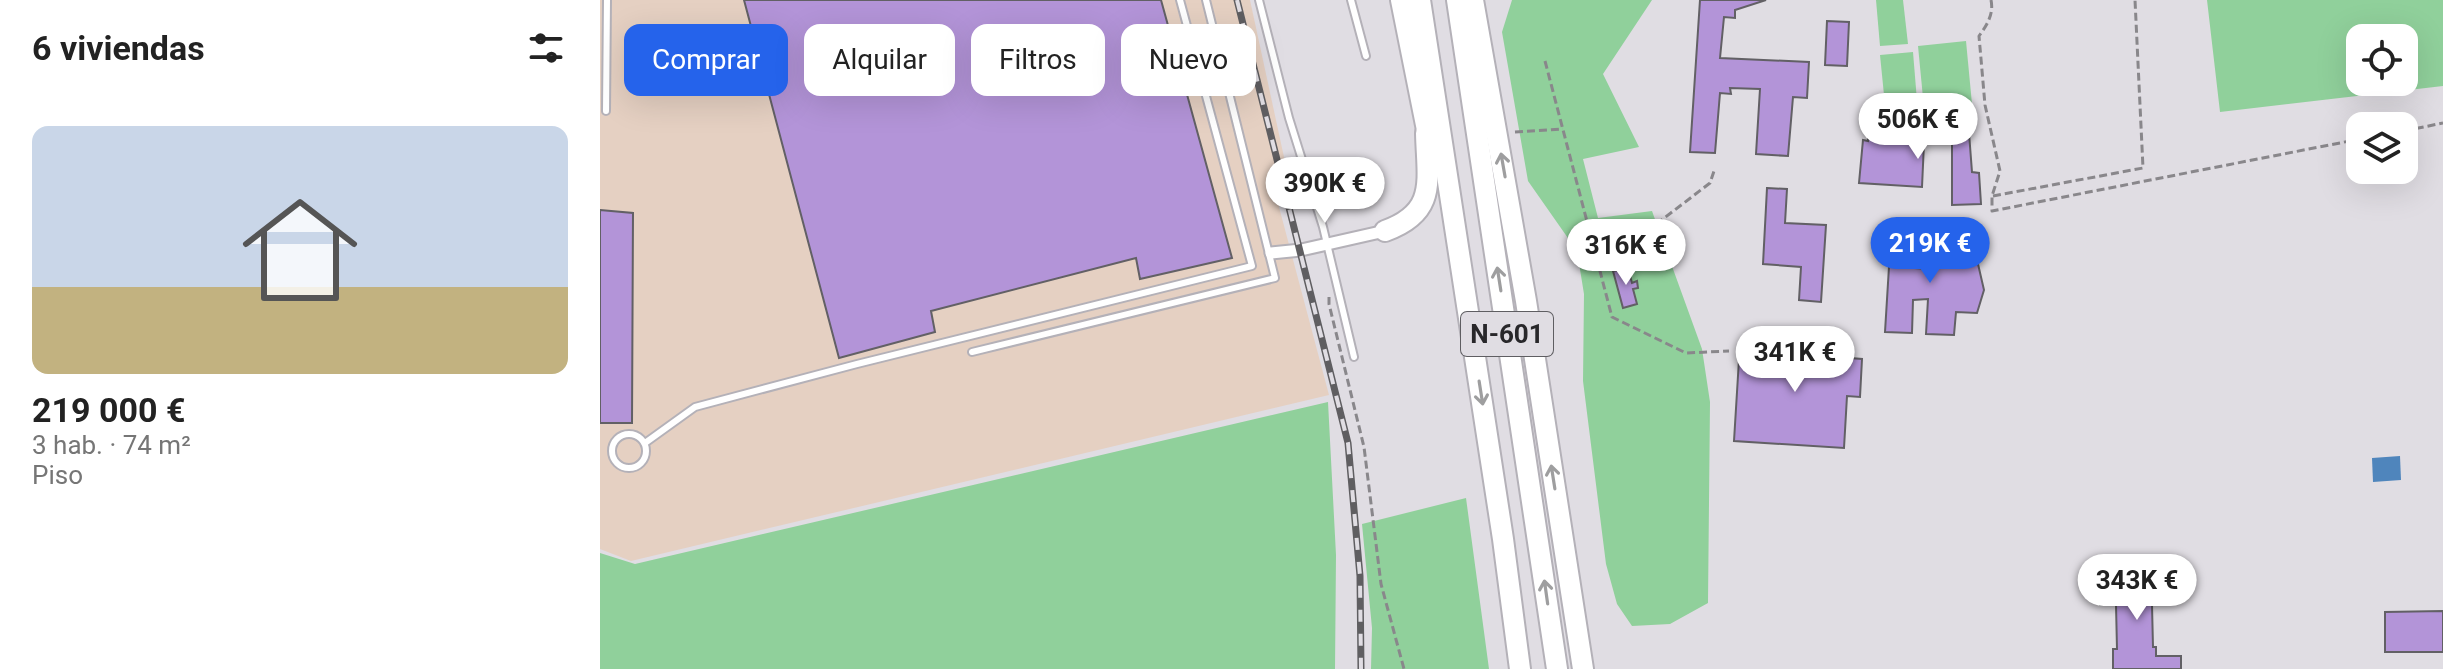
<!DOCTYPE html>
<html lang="es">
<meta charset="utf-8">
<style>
:root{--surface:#fff;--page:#f2f2f2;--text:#222;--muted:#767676;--line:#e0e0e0;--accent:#2563eb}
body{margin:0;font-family:Roboto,sans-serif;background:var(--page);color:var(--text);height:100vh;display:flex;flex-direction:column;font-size:30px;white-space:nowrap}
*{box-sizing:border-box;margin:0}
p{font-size:26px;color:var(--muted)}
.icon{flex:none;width:44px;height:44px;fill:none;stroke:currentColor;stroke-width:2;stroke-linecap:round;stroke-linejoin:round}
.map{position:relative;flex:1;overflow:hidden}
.drawer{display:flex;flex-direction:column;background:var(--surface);width:600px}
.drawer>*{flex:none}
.top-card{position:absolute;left:24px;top:24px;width:760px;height:72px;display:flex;gap:16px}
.controls{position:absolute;left:1746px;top:24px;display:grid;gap:16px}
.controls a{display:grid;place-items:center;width:72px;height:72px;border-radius:16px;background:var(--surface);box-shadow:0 8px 32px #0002;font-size:40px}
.price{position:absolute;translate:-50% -68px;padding:0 18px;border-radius:28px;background:#fff;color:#222;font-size:26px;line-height:52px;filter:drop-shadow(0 2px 4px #0008)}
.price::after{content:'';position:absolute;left:50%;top:48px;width:24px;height:18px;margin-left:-12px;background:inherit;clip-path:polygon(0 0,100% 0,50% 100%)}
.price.current{background:var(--accent);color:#fff}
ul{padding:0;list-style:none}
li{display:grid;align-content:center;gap:16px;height:424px;padding:0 32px}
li+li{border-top:2px solid var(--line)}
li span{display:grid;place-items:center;height:248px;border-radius:16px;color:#555}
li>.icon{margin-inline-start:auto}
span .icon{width:144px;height:144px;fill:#fffc;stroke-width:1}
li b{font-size:34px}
h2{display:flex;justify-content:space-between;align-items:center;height:96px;padding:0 32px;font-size:34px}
.pill{padding:0 28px;border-radius:16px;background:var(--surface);box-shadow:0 8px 32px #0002;font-size:28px;line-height:72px}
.pill.current{background:var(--accent);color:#fff}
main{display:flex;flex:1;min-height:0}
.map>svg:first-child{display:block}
</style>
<main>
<section class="drawer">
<h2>6 viviendas<svg class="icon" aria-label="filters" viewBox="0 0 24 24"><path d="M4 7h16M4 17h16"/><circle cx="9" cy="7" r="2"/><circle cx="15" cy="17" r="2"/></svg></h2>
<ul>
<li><span style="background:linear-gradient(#c9d6e8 65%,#c2b280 0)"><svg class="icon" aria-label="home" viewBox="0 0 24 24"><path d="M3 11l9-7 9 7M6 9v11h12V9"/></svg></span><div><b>219 000 €</b><p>3 hab. · 74 m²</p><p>Piso</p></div></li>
</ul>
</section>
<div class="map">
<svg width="1843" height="669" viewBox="0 0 1843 669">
<rect width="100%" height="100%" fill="#e0dde3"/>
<path fill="#e5d0c2" d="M0,0H650L687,171L679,207L729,395L31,561L0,549Z"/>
<g fill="#90d09b" fill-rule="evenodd">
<path d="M912,0H1052L1003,74L1039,147L983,159L998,218L1052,211L1102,349L1110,402L1108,603L1070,624L1032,626L1017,604L1006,564L983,381L984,294L977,251L928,181L902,32Z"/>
<path d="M1276,0H1303L1308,44L1280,46Z"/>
<path d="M1607,0H1843V86L1620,112ZM1760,38H1804V82H1760Z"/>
<path d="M1366,41L1374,125L1326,129L1318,46Z"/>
<path d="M1313,52L1318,113L1286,115L1280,55Z"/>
<path d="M728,402L736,555L735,669H0V553L35,564Z"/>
<path d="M866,498L889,669H771L772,628L762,524Z"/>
</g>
<path fill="#4f85bc" d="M1800,456L1801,480L1773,482L1772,458Z"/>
<g fill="#b394d8" stroke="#626065" stroke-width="2">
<path d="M144,0H561L632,258L540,279L536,258L331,311L335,332L239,358Z"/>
<path d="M1100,0H1166L1135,10V18L1124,17L1120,58L1209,62L1207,98L1193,97L1188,156L1156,154L1160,89L1130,88L1131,94L1120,93L1115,153L1090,152Z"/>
<path d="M1227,21L1249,22L1247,66L1225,65Z"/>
<path d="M1278,128L1311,129V134L1331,135V130L1369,133L1372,172L1379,173L1381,204L1352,205V144L1324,143L1322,187L1259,183L1263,140L1268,141V134H1278Z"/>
<path d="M1167,188L1187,189L1185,223L1226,225L1221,302L1199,300L1201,267L1163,264Z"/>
<path d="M0,210L33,213L32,423H0Z"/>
<path d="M1291,234L1317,235L1315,268L1330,269L1331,235L1358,236L1357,263L1378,264L1384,290L1377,313L1356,312L1354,335L1326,334L1328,299L1313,300L1312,333L1285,332Z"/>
<path d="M1028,268L1032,283L1037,281L1038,288L1033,289L1037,304L1023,308L1013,271Z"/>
<path d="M1140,343L1251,349L1250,358L1262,359L1260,397L1247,396L1244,448L1134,441Z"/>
<path d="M1564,578V582H1569L1570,604L1552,605L1553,647H1556V656H1581V669H1513V649H1517L1516,605H1500V579Z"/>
<path d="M1843,611V652H1785V612Z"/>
</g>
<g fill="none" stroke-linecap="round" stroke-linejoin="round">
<defs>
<g id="service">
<path d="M659,0L689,118L723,227L754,357"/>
<path d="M751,0L766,56"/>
<path d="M6,111L7,0"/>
<path d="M372,352L675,278L606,0"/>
<circle cx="29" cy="451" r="17"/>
<path d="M45,443L95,407L257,364L652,266L580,0"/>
</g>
<path id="minor" d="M671,253L701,250L785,231"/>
<g id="motorway">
<path d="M801,0L830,145"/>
<path d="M820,0L903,539L920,669"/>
<path d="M857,0L957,669"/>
<path d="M873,0L926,301L983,669"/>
<path d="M785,231C838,212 827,180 826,133"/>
</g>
</defs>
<use href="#service" stroke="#b4b1b8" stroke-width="10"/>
<use href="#minor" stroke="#b4b1b8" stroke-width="15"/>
<use href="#motorway" stroke="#b4b1b8" stroke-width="24"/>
<g stroke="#89878b" stroke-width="3" stroke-dasharray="8 4" stroke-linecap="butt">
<path d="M1391,0C1394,14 1387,25 1379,36L1385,105L1400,171L1392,196V211L1760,139"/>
<path d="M945,61L1012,317L1086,353L1129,351"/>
<path d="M1804,131L1843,123"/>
<path d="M915,132L963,129"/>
<path d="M1393,196L1543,168L1535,0"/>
<path d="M999,268L1110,183L1114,171"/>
<path d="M729,297V304L764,447L781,584L804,669"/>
</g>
<use href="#service" stroke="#fff" stroke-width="6"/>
<use href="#minor" stroke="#fff" stroke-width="11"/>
<use href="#motorway" stroke="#fff" stroke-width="20"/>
<defs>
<path id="rail" d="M637,0L748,443L760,576L761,669"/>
</defs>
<use href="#rail" stroke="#5f5e61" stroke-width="7"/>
<use href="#rail" stroke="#e0dde3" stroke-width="4" stroke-dasharray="12" stroke-linecap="butt"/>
</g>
<defs><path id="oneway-shaft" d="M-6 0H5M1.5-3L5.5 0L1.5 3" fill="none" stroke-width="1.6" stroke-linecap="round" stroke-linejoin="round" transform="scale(2)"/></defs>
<g stroke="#9e9e9f">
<use href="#oneway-shaft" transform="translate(903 165) rotate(-100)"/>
<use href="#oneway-shaft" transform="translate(899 279) rotate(-99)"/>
<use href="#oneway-shaft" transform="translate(881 393) rotate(81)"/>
<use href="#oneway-shaft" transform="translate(953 477) rotate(-99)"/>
<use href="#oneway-shaft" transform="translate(946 592) rotate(-98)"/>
</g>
<g text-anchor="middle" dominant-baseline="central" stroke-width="6" stroke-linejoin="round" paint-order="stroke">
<rect fill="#e0dde3" stroke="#5f5e62" stroke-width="2" x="861" y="312" width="92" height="44" rx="6"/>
<g font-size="26" font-weight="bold" fill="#28272a">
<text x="907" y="334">N-601</text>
</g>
</g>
</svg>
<div class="controls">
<a><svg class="icon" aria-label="locate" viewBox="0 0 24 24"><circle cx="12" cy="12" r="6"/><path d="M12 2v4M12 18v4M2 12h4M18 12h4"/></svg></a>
<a><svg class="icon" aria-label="layers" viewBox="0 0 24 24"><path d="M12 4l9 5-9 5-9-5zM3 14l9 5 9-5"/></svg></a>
</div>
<b class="price" style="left:1318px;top:161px">506K €</b>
<b class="price" style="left:725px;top:225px">390K €</b>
<b class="price current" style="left:1330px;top:285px">219K €</b>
<b class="price" style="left:1026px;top:287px">316K €</b>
<b class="price" style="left:1195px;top:394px">341K €</b>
<b class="price" style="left:1537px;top:622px">343K €</b>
<div class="top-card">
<a class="pill current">Comprar</a>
<a class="pill">Alquilar</a>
<a class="pill">Filtros</a>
<a class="pill">Nuevo</a>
</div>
</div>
</main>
